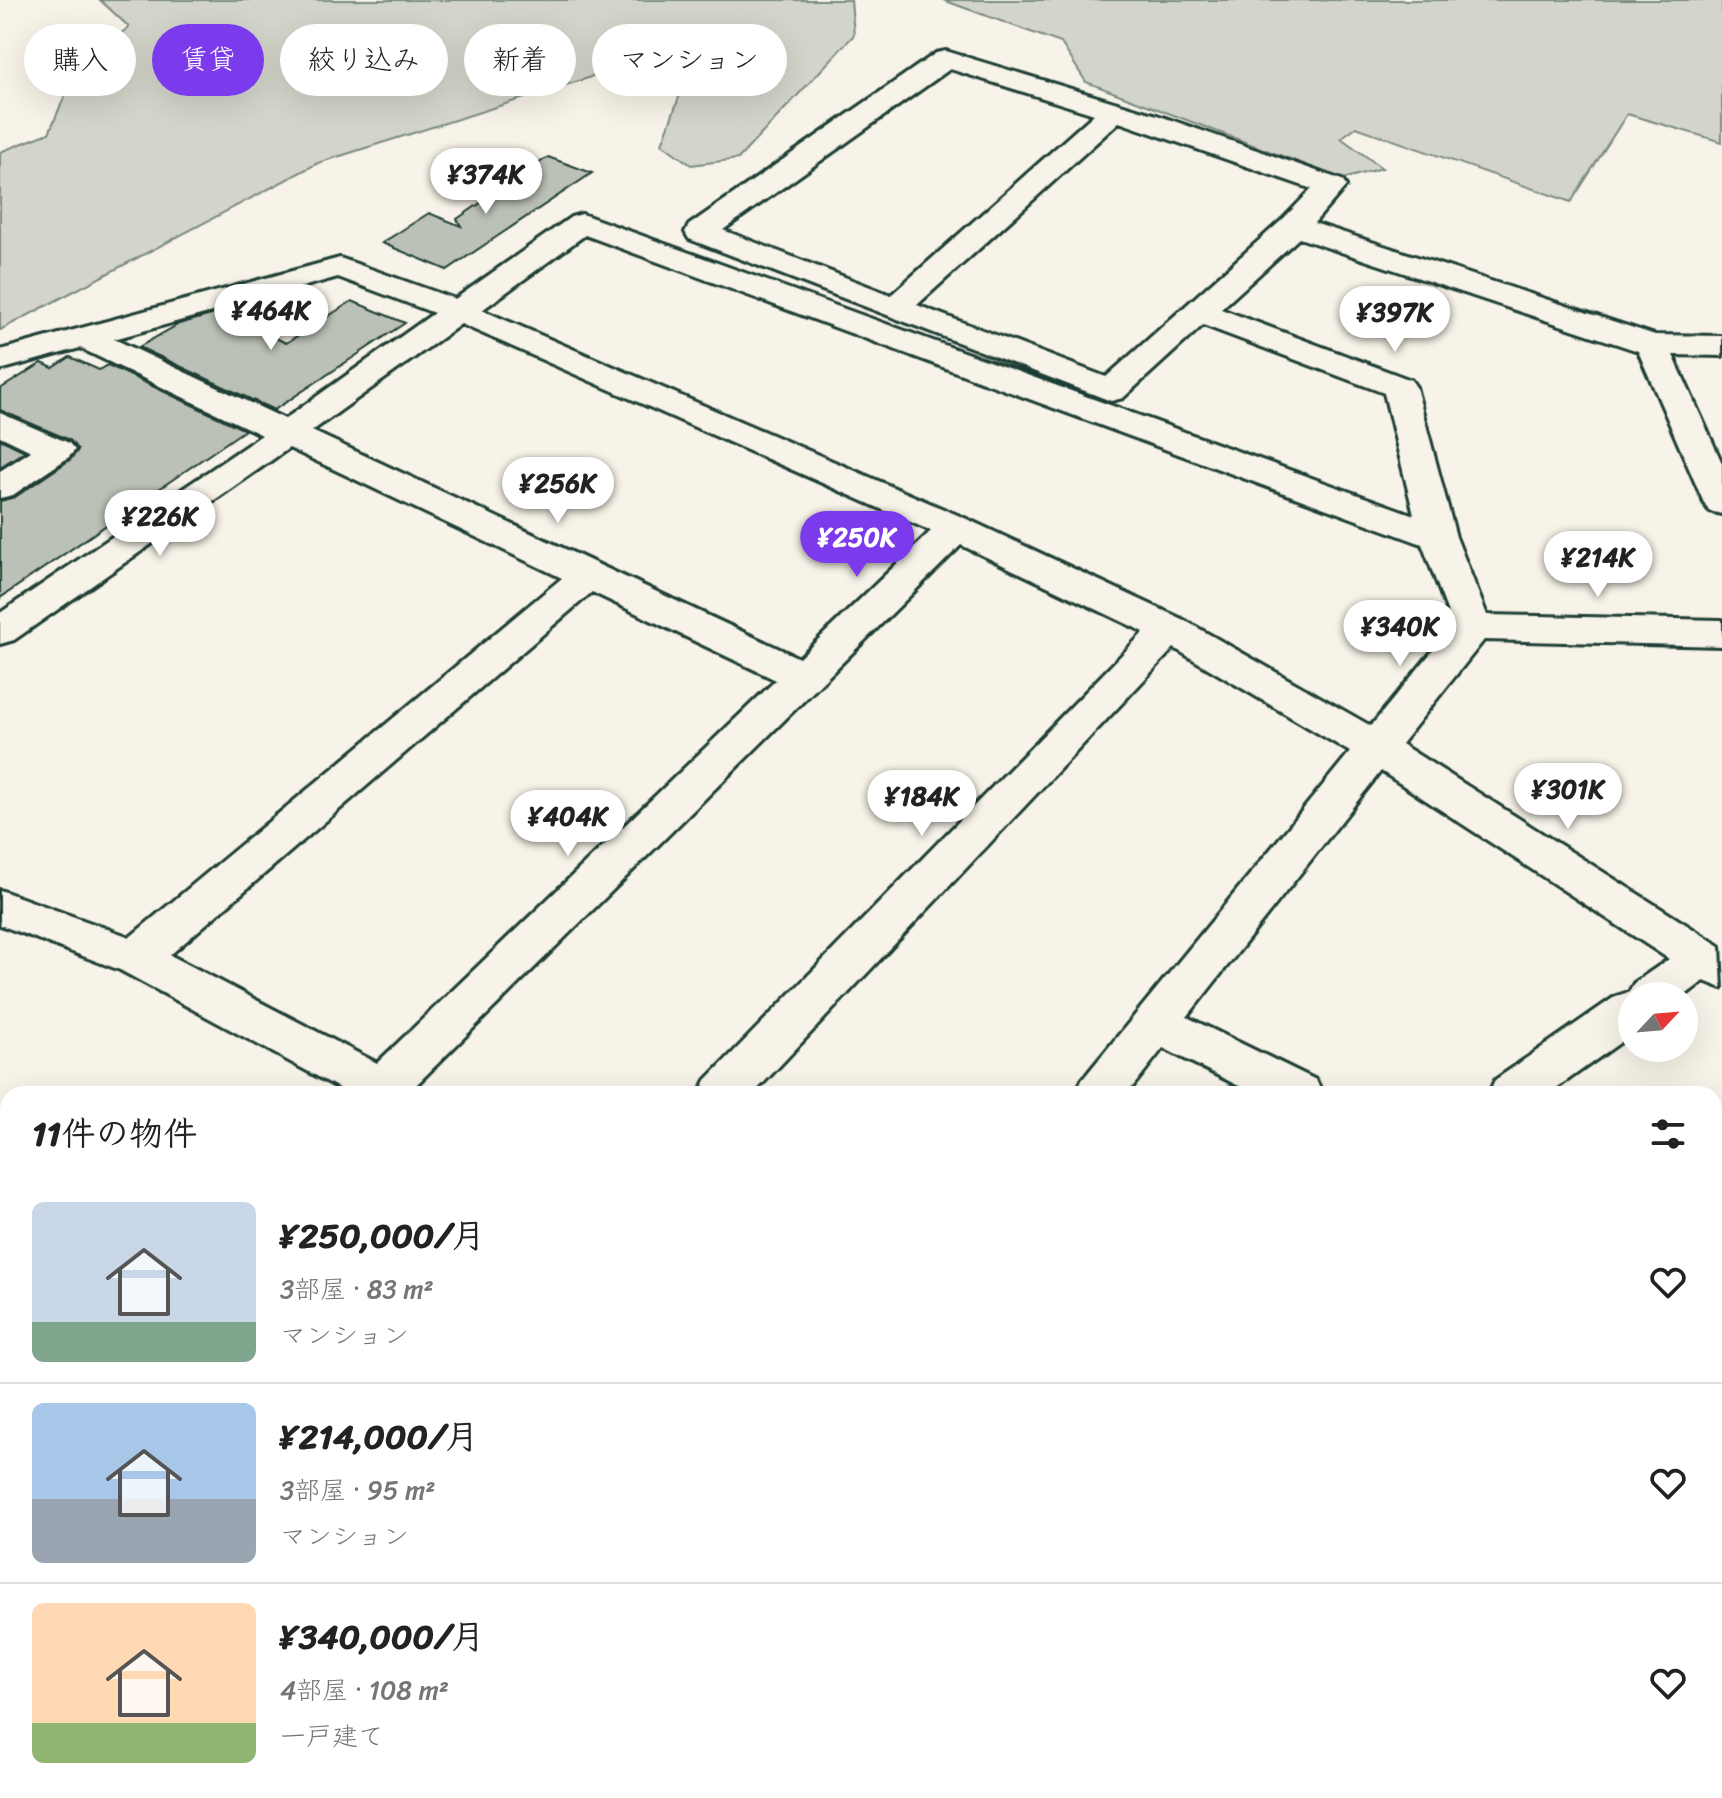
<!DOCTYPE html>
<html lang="ja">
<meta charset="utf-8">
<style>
:root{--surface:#fff;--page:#f2f2f2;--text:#222;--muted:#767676;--line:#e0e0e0;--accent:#7c3aed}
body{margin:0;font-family:Sriracha,"Klee One",sans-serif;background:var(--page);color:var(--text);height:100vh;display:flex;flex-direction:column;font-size:30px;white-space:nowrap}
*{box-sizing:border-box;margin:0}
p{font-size:26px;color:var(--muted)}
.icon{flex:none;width:44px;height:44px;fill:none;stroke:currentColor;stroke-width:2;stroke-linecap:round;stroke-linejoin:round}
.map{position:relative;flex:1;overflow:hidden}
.drawer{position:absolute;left:0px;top:1086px;width:1722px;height:712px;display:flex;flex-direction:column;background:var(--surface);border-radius:24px 24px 0 0;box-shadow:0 8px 32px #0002}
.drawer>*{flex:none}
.banner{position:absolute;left:24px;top:24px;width:800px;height:72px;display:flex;gap:16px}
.needle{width:52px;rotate:64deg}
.controls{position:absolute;left:1618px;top:982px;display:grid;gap:16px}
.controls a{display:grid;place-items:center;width:80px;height:80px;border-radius:50%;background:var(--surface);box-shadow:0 8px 32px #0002;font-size:40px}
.price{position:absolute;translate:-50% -68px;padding:0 18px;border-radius:28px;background:#fff;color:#222;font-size:26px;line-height:52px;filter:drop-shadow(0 2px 4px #0008)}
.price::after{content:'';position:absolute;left:50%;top:48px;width:24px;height:18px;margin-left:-12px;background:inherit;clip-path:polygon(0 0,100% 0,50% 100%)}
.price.on{background:var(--accent);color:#fff}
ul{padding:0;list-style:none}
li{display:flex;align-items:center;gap:24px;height:200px;padding:0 32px}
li+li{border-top:2px solid var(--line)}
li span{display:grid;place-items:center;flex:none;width:224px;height:160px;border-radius:12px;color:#555}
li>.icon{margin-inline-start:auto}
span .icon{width:96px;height:96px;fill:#fffc;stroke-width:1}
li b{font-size:34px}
h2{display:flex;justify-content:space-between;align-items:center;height:96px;padding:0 32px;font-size:34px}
.tag{padding:0 28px;border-radius:36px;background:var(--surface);box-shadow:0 8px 32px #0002;font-size:28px;line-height:72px}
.tag.on{background:var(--accent);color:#fff}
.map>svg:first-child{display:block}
</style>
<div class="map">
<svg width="1722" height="1798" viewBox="0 0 1722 1798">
<rect width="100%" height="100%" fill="#f7f3e8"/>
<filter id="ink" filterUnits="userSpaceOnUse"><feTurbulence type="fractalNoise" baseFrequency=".0125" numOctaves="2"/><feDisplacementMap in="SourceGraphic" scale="16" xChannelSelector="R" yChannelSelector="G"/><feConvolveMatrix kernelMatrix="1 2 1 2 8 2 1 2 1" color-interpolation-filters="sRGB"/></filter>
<g filter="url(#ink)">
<g fill="#d3d5ca" stroke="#79897f" stroke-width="2">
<path d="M100,0H851L854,35L738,159L691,165L662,144L694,56L654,46L588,78L318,163L0,330V152L49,133L76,69L129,27Z"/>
<path d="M943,0H1722V142L1627,114L1571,202L1356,127L1341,138L1382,168L1343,179L1086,82L1061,43Z"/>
</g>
<path fill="#a4ada3" stroke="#6f8077" stroke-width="2" d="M0,1359L8,1366V1790H778L781,1798H8L0,1794Z"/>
<g fill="#bbc1b6" stroke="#1f3d34" stroke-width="2">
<path d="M548,157L592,173L447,270L382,243L429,213L461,226L457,219Z"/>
<path d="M352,301L405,323L274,410L139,347L179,324L222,312L286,343Z"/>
<path d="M70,357L99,370L108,365L245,430L0,598V501L15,497L71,459L78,450L70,440L0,410V389L42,363L53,368Z"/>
<path d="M0,439L25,451L0,467Z"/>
</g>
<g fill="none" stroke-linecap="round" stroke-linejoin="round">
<defs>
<g id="minor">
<path d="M946,51L1157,115L1342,180L1346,186L1314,223L1655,335L1722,336V356L1673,355L1722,463V514L1709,511L1704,503L1638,351L1299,238L1221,309L1411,380L1416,387L1456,537L1487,615L1722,620V646L1484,640L1401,744L1720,946L1722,988L1704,981L1684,996H1632V1034L1548,1094H1488L1495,1080L1616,996L1629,992L1634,983L1669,959L1381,771L1187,1017L1316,1080L1323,1094H1255L1163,1048L1127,1094H1075L1082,1080L1350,752L1174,648L753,1094H699L706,1080L1144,632L961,545L414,1087L417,1094H350L120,970L0,925V890L130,937L562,578L289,448L14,640L0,644V613L262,435L80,348L0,370V350L340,258L455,299L571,217L582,214L1414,515L1384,393L1203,325L1123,398L1111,401L689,239L685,232L689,225L936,53ZM950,69L1094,114L891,295L723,230ZM1119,122L1312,189L1283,219L1106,377L917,305ZM585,235L1422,544L1453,626L1371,726L1184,620L969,520L482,310ZM338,277L434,313L285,419L114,339ZM461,324L931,531L799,658L312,431ZM592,592L776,680L377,1063L170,955Z"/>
<path d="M0,413L69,443L75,450L69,457L13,495L0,498V471L31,451L0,436Z"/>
<path d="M1722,1167V1212L1714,1215V1170Z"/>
</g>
<g id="major">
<path d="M1714,1760L1722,1763V1798H1685L1681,1790H1714Z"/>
<path d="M538,1790H603L599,1798H535Z"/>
</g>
</defs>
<use href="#minor" stroke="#1f3d34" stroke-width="6"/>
<use href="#major" stroke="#1f3d34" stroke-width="6"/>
<use href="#minor" fill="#f7f3e8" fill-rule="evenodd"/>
<use href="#major" fill="#f7f3e8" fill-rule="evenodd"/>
</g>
</g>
</svg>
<div class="controls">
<a><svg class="needle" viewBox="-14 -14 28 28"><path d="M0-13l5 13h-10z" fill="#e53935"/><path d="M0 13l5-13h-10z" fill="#767676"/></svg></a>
</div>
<b class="price" style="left:486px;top:216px">¥374K</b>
<b class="price" style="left:271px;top:352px">¥464K</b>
<b class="price" style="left:1395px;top:354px">¥397K</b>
<b class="price" style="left:558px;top:525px">¥256K</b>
<b class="price" style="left:160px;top:558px">¥226K</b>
<b class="price on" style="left:857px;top:579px">¥250K</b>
<b class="price" style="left:1598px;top:599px">¥214K</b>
<b class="price" style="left:1400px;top:668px">¥340K</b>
<b class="price" style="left:1568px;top:831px">¥301K</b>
<b class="price" style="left:922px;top:838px">¥184K</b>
<b class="price" style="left:568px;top:858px">¥404K</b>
<div class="banner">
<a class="tag">購入</a>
<a class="tag on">賃貸</a>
<a class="tag">絞り込み</a>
<a class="tag">新着</a>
<a class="tag">マンション</a>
</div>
<section class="drawer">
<h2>11件の物件<svg class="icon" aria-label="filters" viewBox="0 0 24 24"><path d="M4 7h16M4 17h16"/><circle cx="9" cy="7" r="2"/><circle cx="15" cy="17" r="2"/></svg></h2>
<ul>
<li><span style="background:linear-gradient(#c9d6e8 75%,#7fa58c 0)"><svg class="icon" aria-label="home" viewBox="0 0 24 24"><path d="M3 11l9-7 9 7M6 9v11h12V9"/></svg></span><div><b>¥250,000/月</b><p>3部屋 · 83 m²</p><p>マンション</p></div><svg class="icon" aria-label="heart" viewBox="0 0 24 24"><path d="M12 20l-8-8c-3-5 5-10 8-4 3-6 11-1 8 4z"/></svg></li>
<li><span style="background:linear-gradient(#a9c7e8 60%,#9aa5b1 0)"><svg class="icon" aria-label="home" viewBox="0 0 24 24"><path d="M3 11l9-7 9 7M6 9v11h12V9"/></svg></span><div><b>¥214,000/月</b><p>3部屋 · 95 m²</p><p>マンション</p></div><svg class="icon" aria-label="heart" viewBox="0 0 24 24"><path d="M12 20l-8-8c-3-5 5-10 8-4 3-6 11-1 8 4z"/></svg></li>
<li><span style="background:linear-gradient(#ffd9b3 75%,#8fb573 0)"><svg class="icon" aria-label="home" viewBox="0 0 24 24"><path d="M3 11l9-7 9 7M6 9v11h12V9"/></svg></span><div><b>¥340,000/月</b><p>4部屋 · 108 m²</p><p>一戸建て</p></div><svg class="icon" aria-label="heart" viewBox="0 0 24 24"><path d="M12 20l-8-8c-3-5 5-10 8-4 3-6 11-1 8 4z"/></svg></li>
</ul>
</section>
</div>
